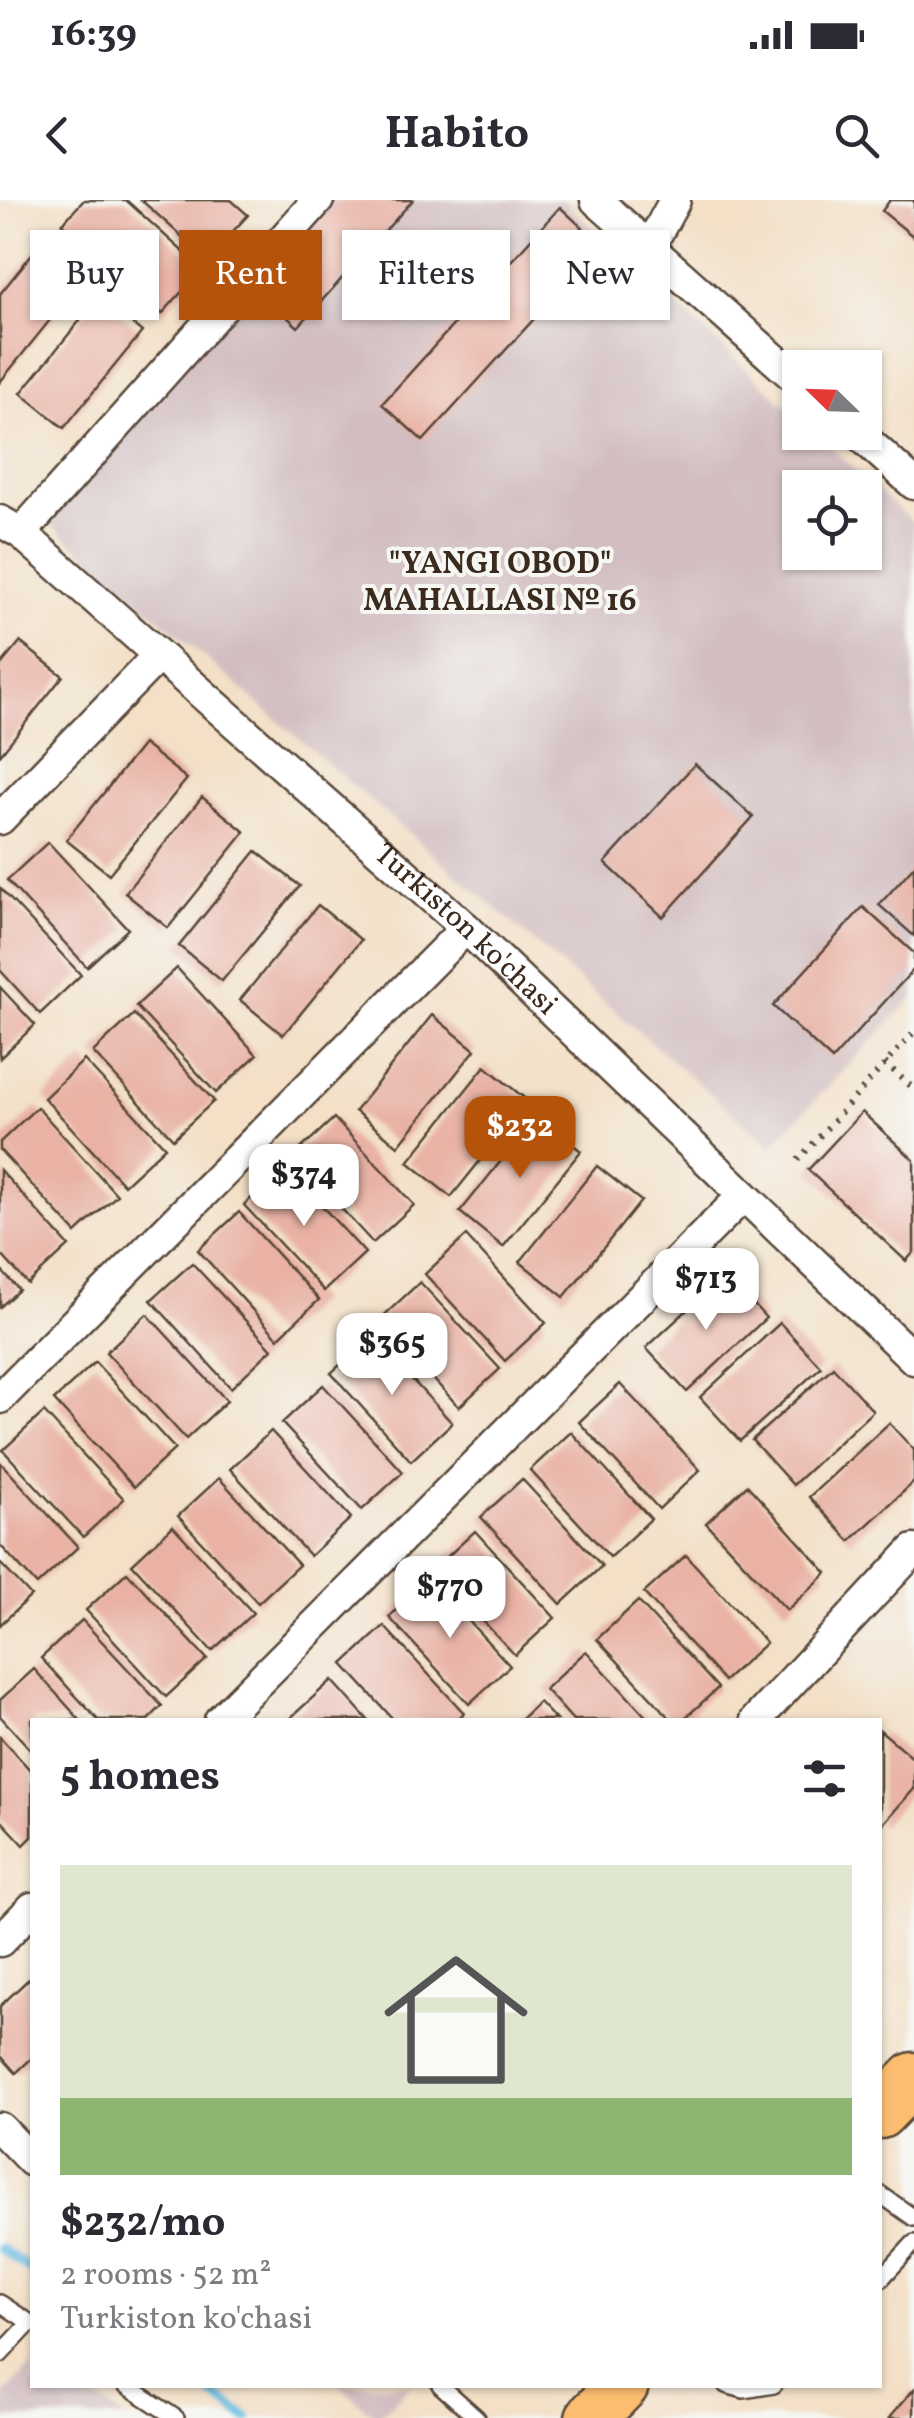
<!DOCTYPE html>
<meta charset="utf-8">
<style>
:root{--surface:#fff;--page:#f2f2f3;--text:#2b2b33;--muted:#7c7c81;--line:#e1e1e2;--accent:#b45309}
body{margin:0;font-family:Vollkorn,serif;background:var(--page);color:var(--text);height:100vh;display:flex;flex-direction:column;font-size:38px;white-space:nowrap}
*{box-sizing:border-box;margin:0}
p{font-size:32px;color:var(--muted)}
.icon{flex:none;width:55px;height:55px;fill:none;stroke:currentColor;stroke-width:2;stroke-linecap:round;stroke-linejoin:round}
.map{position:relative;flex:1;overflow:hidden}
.sheet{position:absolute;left:30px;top:1518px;width:852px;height:670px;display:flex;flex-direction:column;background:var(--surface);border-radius:0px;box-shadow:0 2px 8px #0004}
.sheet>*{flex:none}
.guide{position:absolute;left:30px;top:30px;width:855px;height:90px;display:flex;gap:20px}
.needle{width:65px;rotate:293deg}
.tools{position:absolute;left:782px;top:150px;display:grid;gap:20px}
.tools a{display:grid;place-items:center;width:100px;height:100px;border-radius:0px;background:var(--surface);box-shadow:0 2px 8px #0004;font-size:50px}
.price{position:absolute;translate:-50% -85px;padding:0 22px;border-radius:20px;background:#fff;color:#222;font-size:32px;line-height:65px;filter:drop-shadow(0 2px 5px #0008)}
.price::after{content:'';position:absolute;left:50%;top:60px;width:30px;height:22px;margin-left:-15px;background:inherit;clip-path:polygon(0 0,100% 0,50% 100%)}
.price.active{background:var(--accent);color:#fff}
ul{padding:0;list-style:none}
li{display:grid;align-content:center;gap:20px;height:530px;padding:0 30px}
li+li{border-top:2px solid var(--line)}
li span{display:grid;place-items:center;height:310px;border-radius:0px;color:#555}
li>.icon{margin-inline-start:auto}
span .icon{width:180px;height:180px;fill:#fffc;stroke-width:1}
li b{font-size:42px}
h2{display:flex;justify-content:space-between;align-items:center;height:120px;padding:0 30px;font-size:42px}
.tag{padding:0 35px;border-radius:0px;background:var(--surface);box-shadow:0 2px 8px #0004;font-size:35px;line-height:90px}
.tag.active{background:var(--accent);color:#fff}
.status{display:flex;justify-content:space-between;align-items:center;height:70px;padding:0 50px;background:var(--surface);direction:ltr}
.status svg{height:28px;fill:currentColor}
header{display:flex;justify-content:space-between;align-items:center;height:130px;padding:0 30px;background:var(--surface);font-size:45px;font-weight:700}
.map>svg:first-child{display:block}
</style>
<div class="status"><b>16:39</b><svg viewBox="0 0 49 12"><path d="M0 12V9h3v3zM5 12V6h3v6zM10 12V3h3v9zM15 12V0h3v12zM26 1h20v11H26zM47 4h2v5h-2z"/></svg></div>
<header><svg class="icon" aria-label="back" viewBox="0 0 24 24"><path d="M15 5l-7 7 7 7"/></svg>Habito<svg class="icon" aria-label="search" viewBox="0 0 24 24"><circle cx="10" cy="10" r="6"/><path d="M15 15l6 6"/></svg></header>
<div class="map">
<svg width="914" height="2218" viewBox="0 0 914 2218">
<rect width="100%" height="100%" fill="#f6f6f2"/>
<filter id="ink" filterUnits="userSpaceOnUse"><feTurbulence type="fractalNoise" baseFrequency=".01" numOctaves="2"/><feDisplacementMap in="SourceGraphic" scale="20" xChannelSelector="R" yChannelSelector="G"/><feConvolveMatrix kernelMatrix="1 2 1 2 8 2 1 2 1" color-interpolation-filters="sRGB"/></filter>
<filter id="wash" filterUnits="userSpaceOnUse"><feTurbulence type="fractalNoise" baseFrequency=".0048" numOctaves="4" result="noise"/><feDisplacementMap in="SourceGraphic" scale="40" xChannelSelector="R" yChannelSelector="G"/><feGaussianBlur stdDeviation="2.25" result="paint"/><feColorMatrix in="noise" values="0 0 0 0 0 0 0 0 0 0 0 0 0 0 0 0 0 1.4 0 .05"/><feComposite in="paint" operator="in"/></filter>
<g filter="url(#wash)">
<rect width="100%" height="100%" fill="#f3e0c7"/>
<g fill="#d2bec1" fill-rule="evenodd">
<path d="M323,0H562L800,219V232L815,233L914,324V797L771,946L41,316ZM800,288H865V352H800Z"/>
<path d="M32,2165V2185H76L125,2218H0V2199Z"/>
<path d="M339,2185H411L377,2218Z"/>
</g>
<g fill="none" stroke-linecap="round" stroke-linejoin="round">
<g stroke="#63bbe0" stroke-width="10">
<path d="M0,2048L32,2071"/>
<path d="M199,2185L247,2218"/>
</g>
</g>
<g id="blocks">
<g fill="#e9b2a5">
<path d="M84,0H126L202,69L162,114L62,24Z"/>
<path d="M141,0H231L248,15L207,59Z"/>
<path d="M338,0H413L298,127L257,89Z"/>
<path d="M890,0H914V37L882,11Z"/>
<path d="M560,7L601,45L423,241L382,204Z"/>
<path d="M36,49L79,84L0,182V94Z"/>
<path d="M99,97L142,132L64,228L21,193Z"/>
<path d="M20,442L63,476L0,555V466Z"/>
<path d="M143,544L187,579L109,674L66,640Z"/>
<path d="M695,564L753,617L663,717L605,663Z"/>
<path d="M202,597L245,632L168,728L125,693Z"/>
<path d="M48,642L128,729L87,767L7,680Z"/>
<path d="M256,651L300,686L222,781L179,746Z"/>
<path d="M914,666V736L879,705Z"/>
<path d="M0,688L81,775L40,814L0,770Z"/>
<path d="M318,705L361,740L283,835L240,800Z"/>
<path d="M863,707L914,753V769L832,860L773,806Z"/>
<path d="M177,768L257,855L216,893L136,806Z"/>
<path d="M0,787L35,825L0,858Z"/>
<path d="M134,814L214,901L173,939L93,852Z"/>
<path d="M432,815L475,850L398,946L355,911Z"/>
<path d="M84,860L165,947L124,985L44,898Z"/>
<path d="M485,866L528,901L451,997L408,962Z"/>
<path d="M37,907L117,995L76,1033L0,950V942Z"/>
<path d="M862,912L914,960V1052L906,1061L808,970Z"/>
<path d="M537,916L581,951L503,1047L460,1012Z"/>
<path d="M334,918L414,1005L373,1043L293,956Z"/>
<path d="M285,966L365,1053L324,1091L244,1005Z"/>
<path d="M597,966L641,1001L564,1097L520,1062Z"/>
<path d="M0,970L69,1046L28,1084L0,1053Z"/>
<path d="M239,1012L319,1100L278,1138L198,1050Z"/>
<path d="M466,1036L546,1123L505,1161L425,1074Z"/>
<path d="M192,1063L272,1149L231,1188L151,1100Z"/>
<path d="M0,1069L19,1090L0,1107Z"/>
<path d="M726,1074L766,1118L687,1192L646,1148Z"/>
<path d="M420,1082L500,1169L459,1207L379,1120Z"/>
<path d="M147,1114L227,1201L186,1239L106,1152Z"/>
<path d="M780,1123L821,1167L740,1241L700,1197Z"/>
<path d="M372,1136L452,1223L411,1261L331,1173Z"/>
<path d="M95,1162L175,1249L134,1287L54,1200Z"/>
<path d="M833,1167L873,1211L793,1285L752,1240Z"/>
<path d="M620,1184L700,1270L659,1309L579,1222Z"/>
<path d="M323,1185L403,1272L362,1310L282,1223Z"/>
<path d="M44,1212L124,1299L83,1337L3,1250Z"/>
<path d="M889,1223L914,1250V1282L850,1341L809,1297Z"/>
<path d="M271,1231L351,1318L310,1356L230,1269Z"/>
<path d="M571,1232L651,1319L610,1357L530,1270Z"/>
<path d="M0,1262L78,1347L37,1385L0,1345Z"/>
<path d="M219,1278L299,1365L258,1403L178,1316Z"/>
<path d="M522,1279L602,1366L561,1404L481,1317Z"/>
<path d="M747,1285L827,1373L787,1410L706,1323Z"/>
<path d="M173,1326L253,1413L212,1451L132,1364Z"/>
<path d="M475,1331L555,1418L515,1455L434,1369Z"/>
<path d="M686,1355L766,1443L724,1481L644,1393Z"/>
<path d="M0,1363L31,1396L0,1425Z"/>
<path d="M127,1372L207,1459L166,1497L86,1410Z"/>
<path d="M430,1379L510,1466L469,1504L389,1417Z"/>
<path d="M638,1401L718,1488L683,1520H672L597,1439Z"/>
<path d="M82,1420L162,1506L148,1520H98L41,1458Z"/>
<path d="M384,1426L464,1513L457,1520H394L343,1464Z"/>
<path d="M586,1451L649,1520H573L545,1489Z"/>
<path d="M34,1469L80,1520H32V1551L0,1516V1500Z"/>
<path d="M332,1480L368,1520H288Z"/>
<path d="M539,1502L556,1520H520Z"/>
<path d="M880,1530L914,1559V1589L880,1627Z"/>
<path d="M0,1537L32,1572V1637L24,1645L0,1619Z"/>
<path d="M32,1776V1858L16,1873L0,1855V1806Z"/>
<path d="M914,2189V2218H889Z"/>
</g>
</g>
</g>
<g filter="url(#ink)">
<use href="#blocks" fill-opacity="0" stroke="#574537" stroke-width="2.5"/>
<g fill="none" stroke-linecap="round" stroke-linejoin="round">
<defs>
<g id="lane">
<path d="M880,1994L914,2018"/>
<path d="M880,2080L914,2043"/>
<path d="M0,2103L32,2124"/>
<path d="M0,2155L30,2123"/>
<path d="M126,2185L176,2218"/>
<path d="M440,2185L477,2218"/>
<path d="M726,2185L744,2190L774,2185"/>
</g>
<g id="street">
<path d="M596,0L800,182"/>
<path d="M649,48L675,0"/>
<path d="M857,232L914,284"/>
<path id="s1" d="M0,321L21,333L466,728L914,1159"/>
<path d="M21,333L318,0"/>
<path d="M0,619L158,456"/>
<path d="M0,1198L466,728"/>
<path d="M220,1520L743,996"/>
<path d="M756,1520L914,1350"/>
<path d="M0,1741L32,1708"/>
<path d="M0,1928L32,1961"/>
</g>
<g id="primary">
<path d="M880,1913L914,1878"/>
<path d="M591,2218L623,2185"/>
</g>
</defs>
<use href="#lane" stroke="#574537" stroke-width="20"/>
<use href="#street" stroke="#574537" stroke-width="35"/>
<use href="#primary" stroke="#574537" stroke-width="55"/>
<g stroke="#574537" stroke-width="6" stroke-dasharray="2.5 8" stroke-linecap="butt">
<path d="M885,863L914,889"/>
<path d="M798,960L914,832"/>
</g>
<use href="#lane" stroke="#fff" stroke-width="15"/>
<use href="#street" stroke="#fff" stroke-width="30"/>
<use href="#primary" stroke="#fcbd6f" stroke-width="50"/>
</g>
</g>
<g text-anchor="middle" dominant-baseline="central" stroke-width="8" stroke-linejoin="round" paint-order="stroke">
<g font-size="30" fill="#3b2a1e" stroke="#f6f6f2">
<text stroke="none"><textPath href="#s1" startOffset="620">Turkiston ko'chasi</textPath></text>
</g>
<g font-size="32" font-weight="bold" fill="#3b2a1e" stroke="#f6f6f2">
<text x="500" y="365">"YANGI OBOD"<tspan x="500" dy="37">MAHALLASI № 16</tspan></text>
</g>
</g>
</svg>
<div class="tools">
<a><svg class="needle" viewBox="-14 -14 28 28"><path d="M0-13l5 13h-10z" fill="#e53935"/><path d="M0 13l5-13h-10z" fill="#7c7c81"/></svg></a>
<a><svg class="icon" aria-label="locate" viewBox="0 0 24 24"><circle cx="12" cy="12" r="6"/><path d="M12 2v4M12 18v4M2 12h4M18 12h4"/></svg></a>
</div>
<b class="price active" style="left:520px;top:981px">$232</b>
<b class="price" style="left:304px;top:1029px">$374</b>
<b class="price" style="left:706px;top:1133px">$713</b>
<b class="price" style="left:392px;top:1198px">$365</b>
<b class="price" style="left:450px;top:1441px">$770</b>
<div class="guide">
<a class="tag">Buy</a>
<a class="tag active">Rent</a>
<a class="tag">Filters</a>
<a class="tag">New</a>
</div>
<section class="sheet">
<h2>5 homes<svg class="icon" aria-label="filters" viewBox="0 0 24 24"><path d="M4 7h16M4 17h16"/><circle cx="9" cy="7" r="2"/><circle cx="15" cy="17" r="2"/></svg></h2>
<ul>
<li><span style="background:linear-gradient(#dfe7d0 75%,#8fb573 0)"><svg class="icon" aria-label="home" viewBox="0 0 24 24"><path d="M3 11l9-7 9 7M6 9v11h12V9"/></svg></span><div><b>$232/mo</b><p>2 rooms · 52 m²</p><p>Turkiston ko'chasi</p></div></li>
</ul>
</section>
</div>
